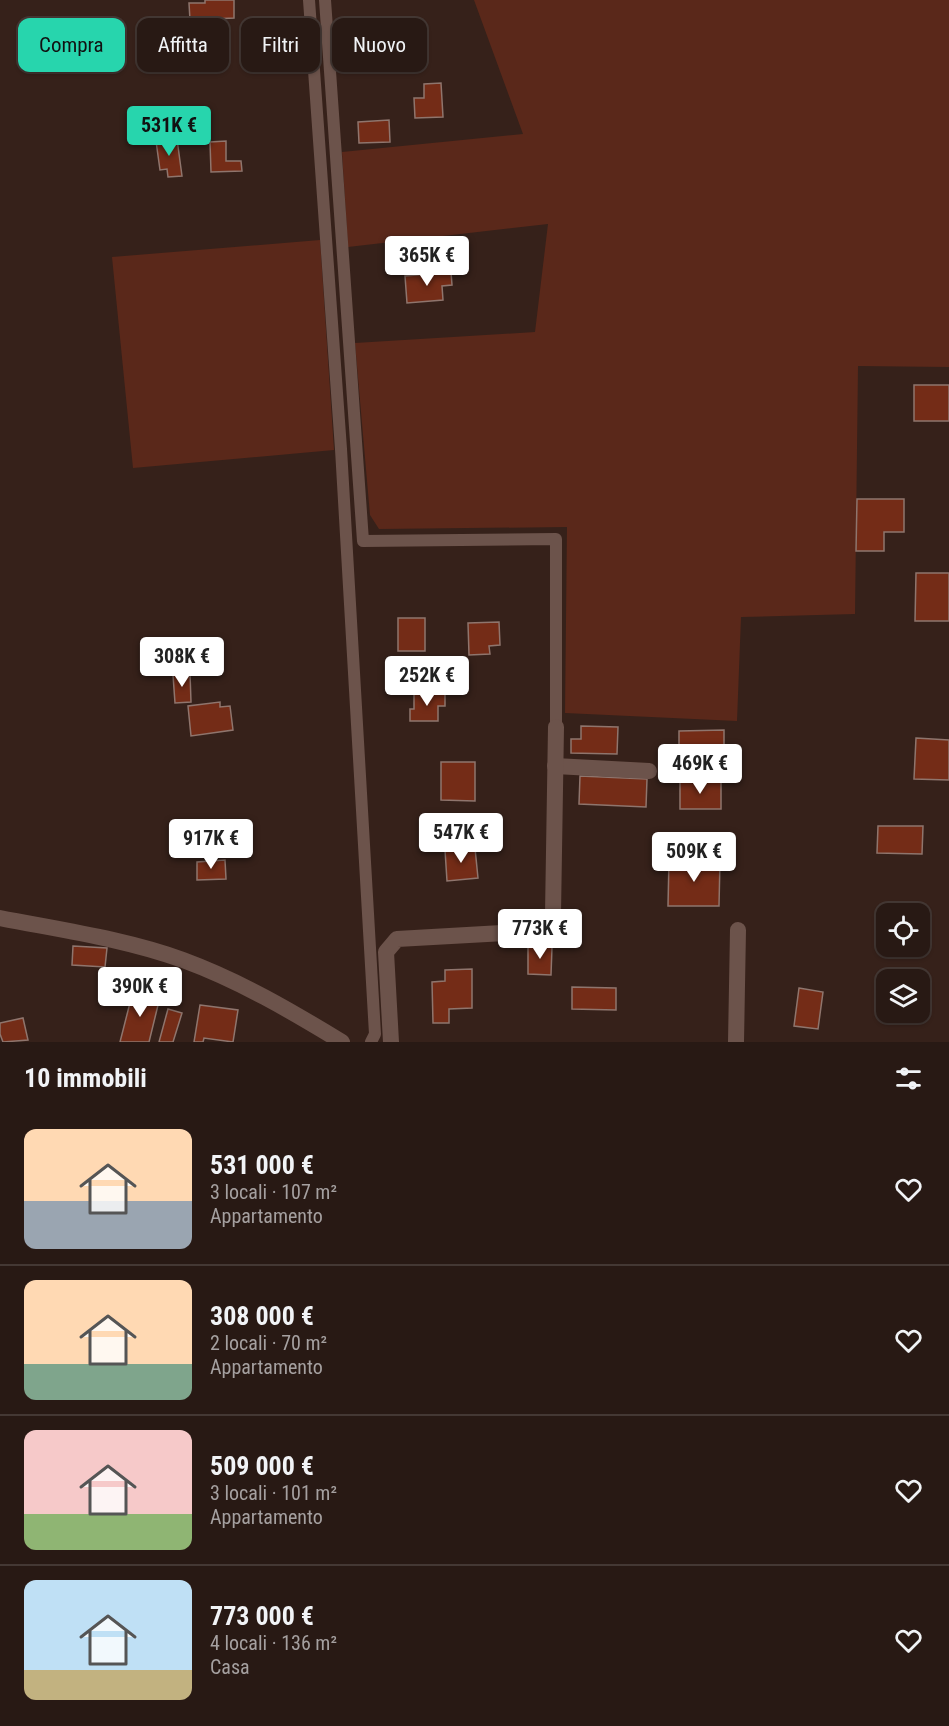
<!DOCTYPE html>
<html lang="it">
<meta charset="utf-8">
<style>
:root{--surface:#281914;--page:#30221d;--text:#f1f3f6;--muted:#a5a0a0;--line:#443834;--accent:#27d5ad}
body{margin:0;font-family:"Roboto Condensed",sans-serif;background:var(--page);color:var(--text);height:100vh;display:flex;flex-direction:column;font-size:22px;white-space:nowrap}
*{box-sizing:border-box;margin:0}
p{font-size:20px;color:var(--muted)}
.icon{flex:none;width:33px;height:33px;fill:none;stroke:currentColor;stroke-width:2;stroke-linecap:round;stroke-linejoin:round}
.map{position:relative;height:1042px;overflow:hidden}
.side{display:flex;flex-direction:column;background:var(--surface);flex:1}
.side>*{flex:none}
.hud{position:absolute;left:18px;top:18px;width:600px;height:54px;display:flex;gap:12px}
.fabs{position:absolute;left:876px;top:903px;display:grid;gap:12px}
.fabs a{display:grid;place-items:center;width:54px;height:54px;border-radius:12px;background:var(--surface);box-shadow:0 2px 4px #0004,0 0 0 2px var(--line);font-size:30px}
.price{position:absolute;translate:-50% -51px;padding:0 14px;border-radius:6px;background:#fff;color:#222;font-size:20px;line-height:39px;filter:drop-shadow(0 2px 3px #0008)}
.price::after{content:'';position:absolute;left:50%;top:36px;width:18px;height:14px;margin-left:-9px;background:inherit;clip-path:polygon(0 0,100% 0,50% 100%)}
.price.on{background:var(--accent);color:#111}
ul{padding:0;list-style:none}
li{display:flex;align-items:center;gap:18px;height:150px;padding:0 24px}
li+li{border-top:2px solid var(--line)}
li span{display:grid;place-items:center;flex:none;width:168px;height:120px;border-radius:12px;color:#555}
li>.icon{margin-inline-start:auto}
span .icon{width:72px;height:72px;fill:#fffc;stroke-width:1}
li b{font-size:26px}
h2{display:flex;justify-content:space-between;align-items:center;height:72px;padding:0 24px;font-size:26px}
.tag{padding:0 21px;border-radius:12px;background:var(--surface);box-shadow:0 2px 4px #0004,0 0 0 2px var(--line);font-size:21px;line-height:54px}
.tag.on{background:var(--accent);color:#111}
.map>svg:first-child{display:block}
</style>
<div class="map">
<svg width="949" height="1042" viewBox="0 0 949 1042">
<rect width="100%" height="100%" fill="#36211a"/>
<g fill="#5a281a">
<path d="M474,0H949V367L858,366L855,614L741,617L737,721L565,713L567,527L379,529L370,515L355,343L535,332L548,224L348,247L342,152L523,134Z"/>
<path d="M320,240L334,450L133,468L112,257Z"/>
</g>
<g fill="#742c17" stroke="#8f756d" stroke-width="1.5">
<path d="M205,0H234V18L190,20L189,3H205Z"/>
<path d="M441,83L443,117L415,118L414,98H424V84Z"/>
<path d="M389,120L390,142L359,143L358,122Z"/>
<path d="M177,139L182,176L168,177L167,169L160,170L156,141Z"/>
<path d="M226,141V161H241L242,171L211,172L210,142Z"/>
<path d="M451,272L452,285L442,286L443,300L407,303L405,276Z"/>
<rect x="914" y="385" width="35" height="36"/>
<path d="M857,499H904V532H884V551H856Z"/>
<path d="M916,573H949V621H915Z"/>
<rect x="398" y="618" width="27" height="33"/>
<path d="M499,622L500,645L489,646L490,654L469,655L468,623Z"/>
<path d="M190,673L191,702L175,703L173,675Z"/>
<path d="M414,693H445V706H438V721H410V709H414Z"/>
<path d="M220,702V707L230,706L233,730L191,736L188,706Z"/>
<path d="M581,726L618,727L617,754L571,753V739H581Z"/>
<path d="M724,730V761H679V731Z"/>
<path d="M916,738L949,740V780L914,779Z"/>
<path d="M441,762H475V801L441,800Z"/>
<path d="M580,776L647,779L646,807L579,804Z"/>
<rect x="680" y="782" width="41" height="27"/>
<path d="M878,826H923L922,854L877,853Z"/>
<path d="M475,848L478,878L447,881L445,850Z"/>
<path d="M225,860L226,879L197,880V862Z"/>
<path d="M669,860H720L719,906H668Z"/>
<path d="M73,946L107,948L105,967L72,965Z"/>
<path d="M528,946L552,947L551,975L528,974Z"/>
<path d="M472,969V1008L449,1009V1023H433L432,982L445,981V970Z"/>
<path d="M572,987L616,988V1010L572,1009Z"/>
<path d="M799,988L823,992L818,1029L794,1026Z"/>
<path d="M133,991L160,997L149,1042H120Z"/>
<path d="M200,1005L238,1010L233,1042L204,1038L203,1042H194Z"/>
<path d="M168,1009L182,1013L173,1042H159Z"/>
<path d="M23,1018L28,1040L3,1042L0,1034V1023Z"/>
</g>
<g fill="none" stroke-linecap="round" stroke-linejoin="round">
<g stroke="#6c534b" stroke-width="12">
<path d="M309,0L341,449L375,1034L371,1042"/>
<path d="M325,0L363,541L556,539V727"/>
</g>
<g stroke="#6c534b" stroke-width="16">
<path d="M555,766L649,771"/>
<path d="M0,918C61,930 125,939 183,960C240,981 291,1011 342,1042"/>
<path d="M391,1042L386,952L397,939L539,931L550,926L553,914L556,727"/>
<path d="M736,1042L738,930"/>
</g>
</g>
</svg>
<div class="fabs">
<a><svg class="icon" aria-label="locate" viewBox="0 0 24 24"><circle cx="12" cy="12" r="6"/><path d="M12 2v4M12 18v4M2 12h4M18 12h4"/></svg></a>
<a><svg class="icon" aria-label="layers" viewBox="0 0 24 24"><path d="M12 4l9 5-9 5-9-5zM3 14l9 5 9-5"/></svg></a>
</div>
<b class="price on" style="left:169px;top:157px">531K €</b>
<b class="price" style="left:427px;top:287px">365K €</b>
<b class="price" style="left:182px;top:688px">308K €</b>
<b class="price" style="left:427px;top:707px">252K €</b>
<b class="price" style="left:700px;top:795px">469K €</b>
<b class="price" style="left:461px;top:864px">547K €</b>
<b class="price" style="left:211px;top:870px">917K €</b>
<b class="price" style="left:694px;top:883px">509K €</b>
<b class="price" style="left:540px;top:960px">773K €</b>
<b class="price" style="left:140px;top:1018px">390K €</b>
<div class="hud">
<a class="tag on">Compra</a>
<a class="tag">Affitta</a>
<a class="tag">Filtri</a>
<a class="tag">Nuovo</a>
</div>
</div>
<section class="side">
<h2>10 immobili<svg class="icon" aria-label="filters" viewBox="0 0 24 24"><path d="M4 7h16M4 17h16"/><circle cx="9" cy="7" r="2"/><circle cx="15" cy="17" r="2"/></svg></h2>
<ul>
<li><span style="background:linear-gradient(#ffd9b3 60%,#9aa5b1 0)"><svg class="icon" aria-label="home" viewBox="0 0 24 24"><path d="M3 11l9-7 9 7M6 9v11h12V9"/></svg></span><div><b>531 000 €</b><p>3 locali · 107 m²</p><p>Appartamento</p></div><svg class="icon" aria-label="heart" viewBox="0 0 24 24"><path d="M12 20l-8-8c-3-5 5-10 8-4 3-6 11-1 8 4z"/></svg></li>
<li><span style="background:linear-gradient(#ffd9b3 70%,#7fa58c 0)"><svg class="icon" aria-label="home" viewBox="0 0 24 24"><path d="M3 11l9-7 9 7M6 9v11h12V9"/></svg></span><div><b>308 000 €</b><p>2 locali · 70 m²</p><p>Appartamento</p></div><svg class="icon" aria-label="heart" viewBox="0 0 24 24"><path d="M12 20l-8-8c-3-5 5-10 8-4 3-6 11-1 8 4z"/></svg></li>
<li><span style="background:linear-gradient(#f6c9c9 70%,#8fb573 0)"><svg class="icon" aria-label="home" viewBox="0 0 24 24"><path d="M3 11l9-7 9 7M6 9v11h12V9"/></svg></span><div><b>509 000 €</b><p>3 locali · 101 m²</p><p>Appartamento</p></div><svg class="icon" aria-label="heart" viewBox="0 0 24 24"><path d="M12 20l-8-8c-3-5 5-10 8-4 3-6 11-1 8 4z"/></svg></li>
<li><span style="background:linear-gradient(#bfe0f5 75%,#c2b280 0)"><svg class="icon" aria-label="home" viewBox="0 0 24 24"><path d="M3 11l9-7 9 7M6 9v11h12V9"/></svg></span><div><b>773 000 €</b><p>4 locali · 136 m²</p><p>Casa</p></div><svg class="icon" aria-label="heart" viewBox="0 0 24 24"><path d="M12 20l-8-8c-3-5 5-10 8-4 3-6 11-1 8 4z"/></svg></li>
</ul>
</section>
